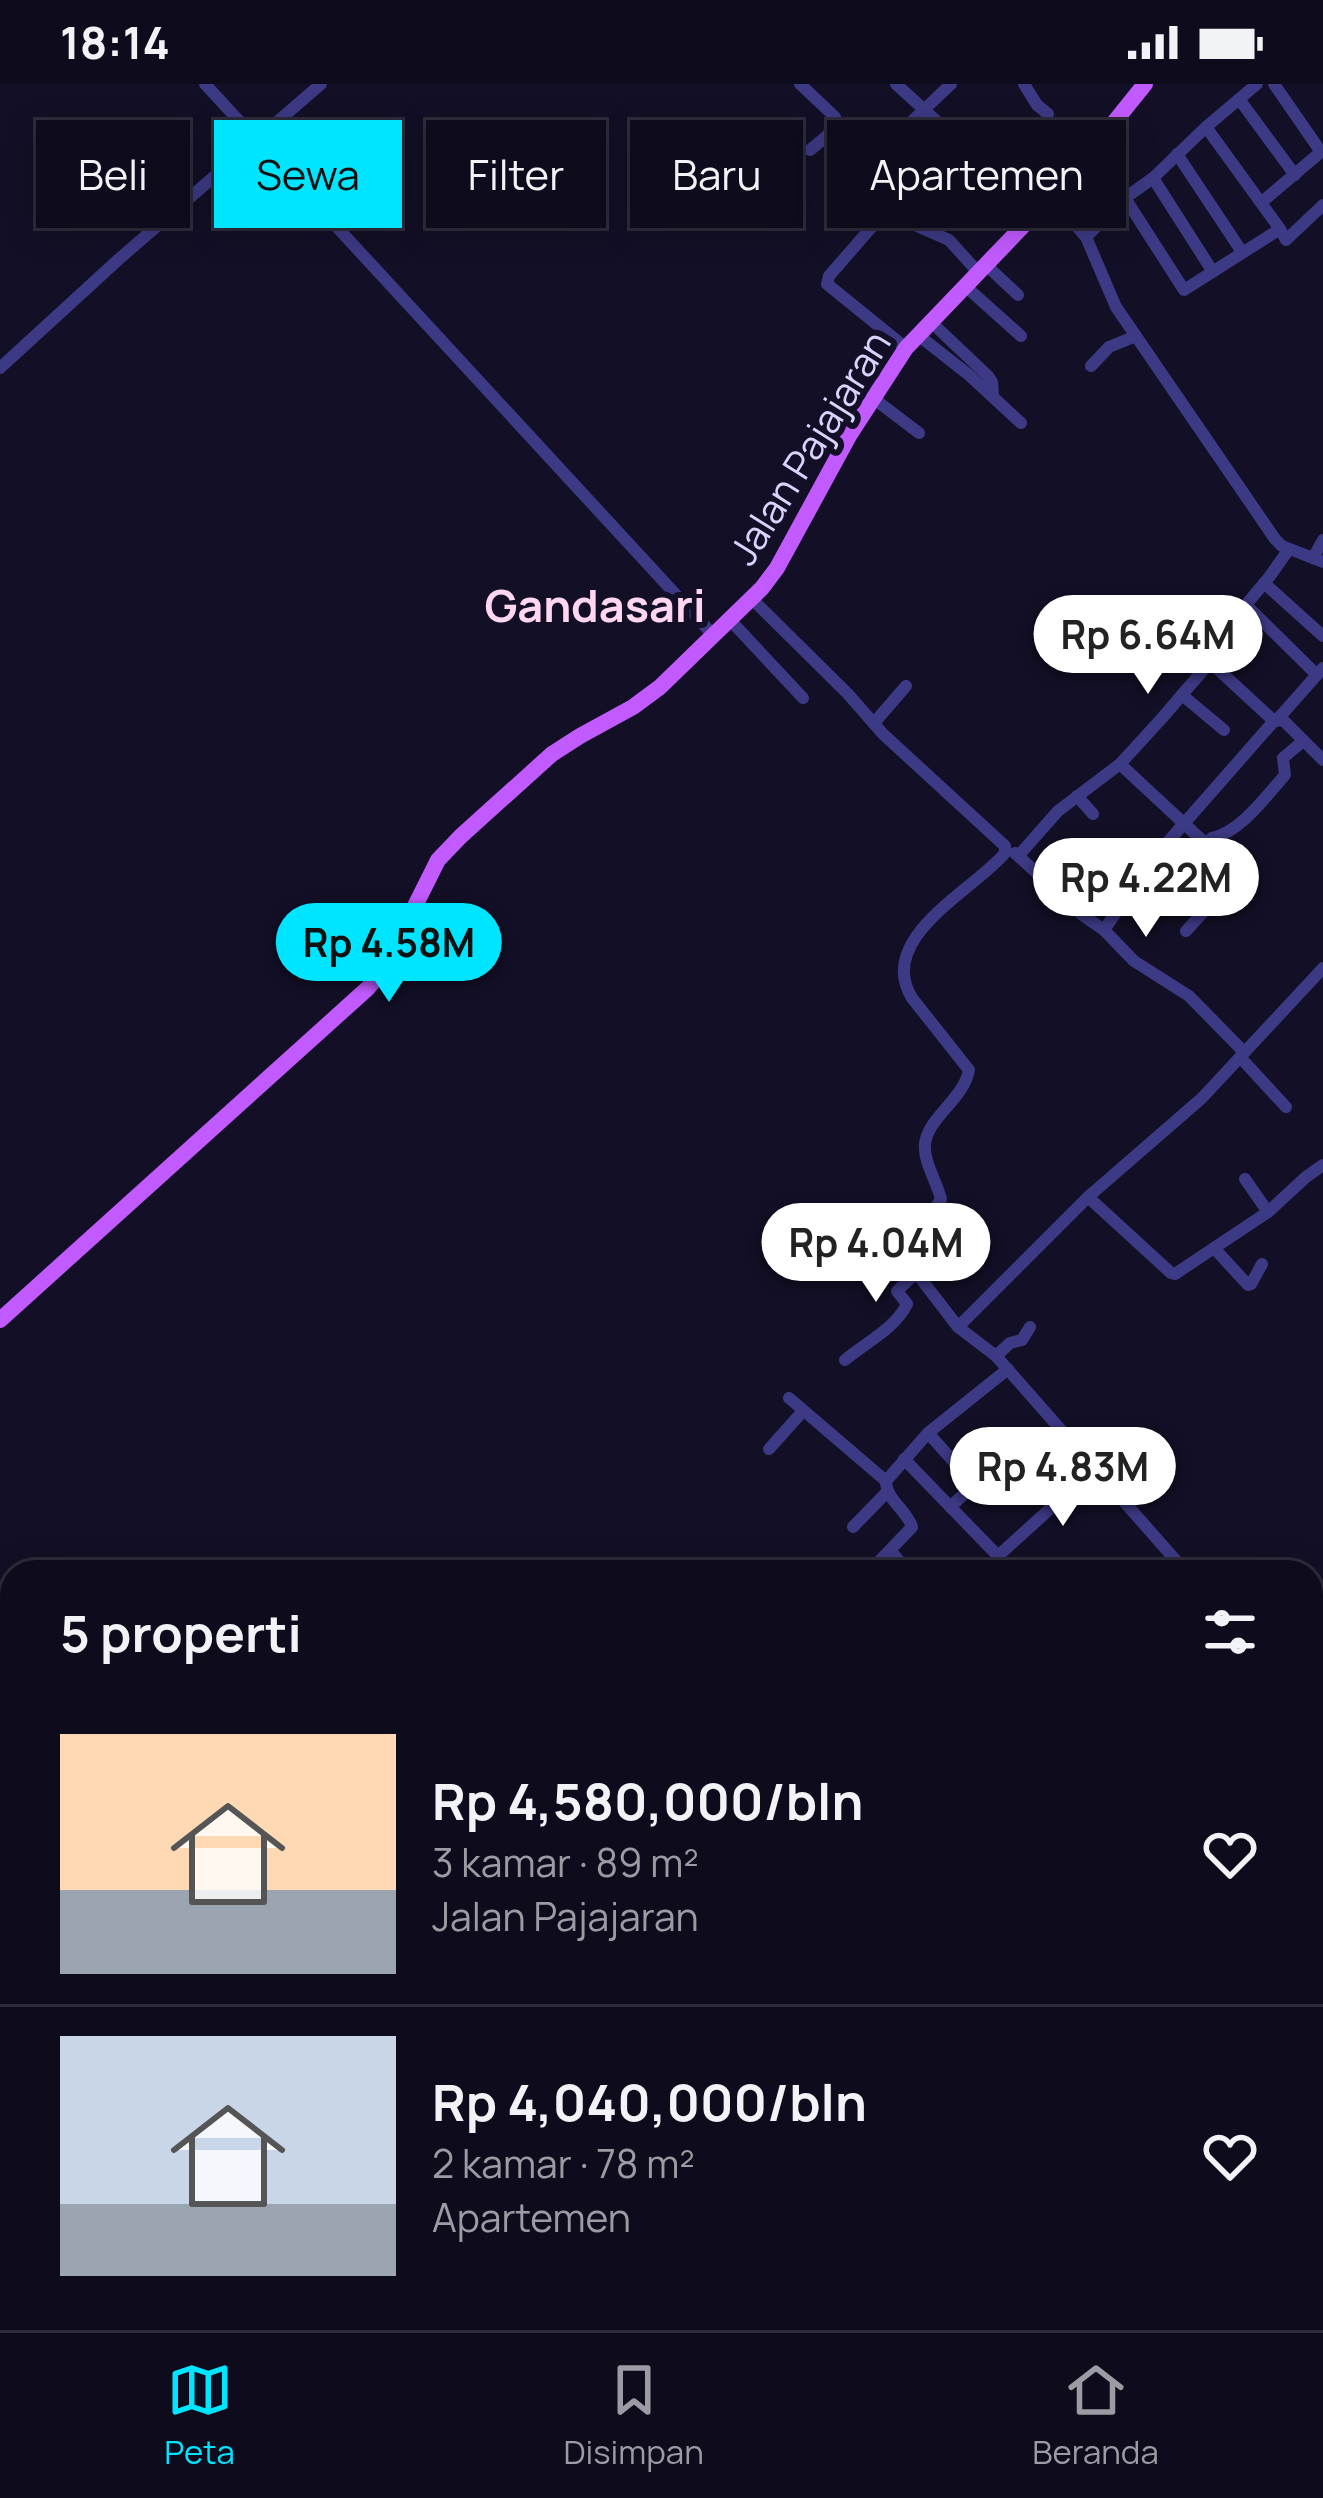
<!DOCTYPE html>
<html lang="id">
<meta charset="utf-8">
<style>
:root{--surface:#0e0b1c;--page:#171425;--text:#f1f3f6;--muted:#9b9ba3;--line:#2e2b3b;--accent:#00e5ff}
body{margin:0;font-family:Manrope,sans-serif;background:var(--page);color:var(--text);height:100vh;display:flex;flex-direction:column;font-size:45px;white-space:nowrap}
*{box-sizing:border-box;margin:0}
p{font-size:39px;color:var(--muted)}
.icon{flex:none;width:66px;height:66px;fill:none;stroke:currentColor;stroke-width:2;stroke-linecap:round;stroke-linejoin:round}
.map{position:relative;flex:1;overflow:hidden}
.sheet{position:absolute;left:0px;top:1476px;width:1323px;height:771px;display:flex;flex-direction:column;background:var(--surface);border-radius:36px 36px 0 0;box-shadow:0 6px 30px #0003,0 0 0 3px var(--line)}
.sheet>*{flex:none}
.banner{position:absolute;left:36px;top:36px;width:1251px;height:108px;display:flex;gap:24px}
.price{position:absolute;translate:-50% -102px;padding:0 27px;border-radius:42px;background:#fff;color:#222;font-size:39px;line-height:78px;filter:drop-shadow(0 3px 6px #0008)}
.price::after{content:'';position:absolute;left:50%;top:72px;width:36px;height:27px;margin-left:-18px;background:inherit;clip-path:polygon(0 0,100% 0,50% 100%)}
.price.active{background:var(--accent);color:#111}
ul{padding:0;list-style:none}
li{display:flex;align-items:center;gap:36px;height:300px;padding:0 60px}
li+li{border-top:3px solid var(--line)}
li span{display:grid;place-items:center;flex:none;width:336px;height:240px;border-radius:0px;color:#555}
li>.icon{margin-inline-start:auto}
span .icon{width:144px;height:144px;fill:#fffc;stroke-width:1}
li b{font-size:51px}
h2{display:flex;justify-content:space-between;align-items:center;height:144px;padding:0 60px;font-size:51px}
.pill{padding:0 42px;border-radius:0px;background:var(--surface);box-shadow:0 6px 30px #0003,0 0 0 3px var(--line);font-size:42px;line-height:108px}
.pill.active{background:var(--accent);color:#111}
.status{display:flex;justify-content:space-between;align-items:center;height:84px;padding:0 60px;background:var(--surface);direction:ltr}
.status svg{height:33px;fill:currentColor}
.tab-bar{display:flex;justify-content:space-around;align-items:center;height:168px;border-top:3px solid var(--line);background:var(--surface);font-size:33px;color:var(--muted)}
.tab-bar a{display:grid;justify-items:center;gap:6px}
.tab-bar .active{color:var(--accent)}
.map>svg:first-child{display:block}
</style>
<div class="status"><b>18:14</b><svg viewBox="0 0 49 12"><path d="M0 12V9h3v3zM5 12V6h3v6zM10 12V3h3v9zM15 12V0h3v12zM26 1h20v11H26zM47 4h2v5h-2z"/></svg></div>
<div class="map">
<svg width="1323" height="2246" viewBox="0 0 1323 2246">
<rect width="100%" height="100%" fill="#130f26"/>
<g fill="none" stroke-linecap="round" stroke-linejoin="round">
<g stroke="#3d3a85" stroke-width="12">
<path d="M205,0L714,552"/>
<path d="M800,0L835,33L827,54L896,115L829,192L827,200L906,264"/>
<path d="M896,0L954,53L1000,75L1032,97L1051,113L1086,153L1116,223L1275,455L1282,462L1323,478"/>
<path d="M1024,0L1037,21L1048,30"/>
<path d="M1274,0L1321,68"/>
<path d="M1239,15L1295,91"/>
<path d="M810,66L827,52"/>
<path d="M1177,70L1242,168"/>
<path d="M868,88L908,41L951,0"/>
<path d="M1153,94L1213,188"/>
<path d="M1125,114L1184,206L1280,145L1206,43"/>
<path d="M896,115L917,142L949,156L977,187"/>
<path d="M1262,118L1323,66"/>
<path d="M1280,145L1286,156L1323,121"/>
<path d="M1086,153L1125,114L1153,94L1206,43L1257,0"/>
<path d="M985,180L1018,211"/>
<path d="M964,201L1021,252"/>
<path d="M930,237L988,292L992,298L993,312"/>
<path d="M918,251L969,291L1021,339"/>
<path d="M1091,282L1109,263L1136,252"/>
<path d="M0,284L119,175L321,0"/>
<path d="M873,314L919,349"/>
<path d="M1313,474L1323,456"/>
<path d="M1264,499L1323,552"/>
<path d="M752,515L848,610L883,650L1005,762V769C973,807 875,854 912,914L969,986C964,1015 928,1033 925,1060C923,1077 937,1098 941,1115L905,1174L958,1243L996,1272L1186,1488"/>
<path d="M1246,521L1317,591"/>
<path d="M730,536L803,614"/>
<path d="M1210,578L1274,637L1283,636L1323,676"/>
<path d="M1182,611L1224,646"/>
<path d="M1276,637L1323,584"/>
<path d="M874,639L906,602"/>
<path d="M1120,680L1206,760L1230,793V799L1186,847"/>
<path d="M1077,712L1093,730"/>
<path d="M1206,760L1212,754C1241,748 1266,712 1285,691L1283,674L1303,657"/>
<path d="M1100,765L1136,800"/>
<path d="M1015,769L1081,830L1104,846L1134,877L1189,912L1244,968"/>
<path d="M1020,770L1058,727L1120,680L1163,633L1210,578L1214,559L1270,492L1289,465"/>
<path d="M1152,776L1172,792L1197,804"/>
<path d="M1104,846L1152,776L1274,637"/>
<path d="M1240,973L1286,1023"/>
<path d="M1245,1095L1268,1128"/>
<path d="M1088,1113L1171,1189L1175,1190L1214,1164L1248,1201L1251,1200L1262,1180"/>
<path d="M1214,1164L1268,1128L1306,1093L1323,1081"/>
<path d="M958,1243L1088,1113L1202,1014L1323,884"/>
<path d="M996,1272L1010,1259L1022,1256L1030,1243"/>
<path d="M845,1276C866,1258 895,1245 907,1220L897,1207L915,1190"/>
<path d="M789,1314L886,1397"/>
<path d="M928,1349L963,1388"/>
<path d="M769,1365L803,1327"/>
<path d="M904,1375L998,1472L1096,1383"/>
<path d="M950,1423L983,1393"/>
<path d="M853,1443L887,1408"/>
<path d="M891,1467L908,1488"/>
<path d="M869,1488L912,1443C907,1426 886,1416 886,1397L928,1349L1008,1285"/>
<path d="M1311,1524L1323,1513"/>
<path d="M1311,1883L1323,1901"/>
<path d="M1311,1914L1323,1933"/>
<path d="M1311,1956L1323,1955"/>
<path d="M1311,2161L1323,2184"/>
<path d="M620,2235L630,2246"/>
<path d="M675,2235L684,2246"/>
<path d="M693,2235L703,2246"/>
<path d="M761,2235L770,2246"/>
<path d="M831,2235L834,2246"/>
<path d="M1039,2235L1037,2245L1039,2246"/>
<path d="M1236,2235L1242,2246"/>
<path d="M1272,2235L1278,2246"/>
<path d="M114,2246L128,2235"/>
<path d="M583,2246L595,2235"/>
<path d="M718,2246L732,2235"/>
<path d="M971,2246L973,2235"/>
<path d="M1080,2246L1083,2235"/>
<path d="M1122,2246L1125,2235"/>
<path d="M1157,2246L1161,2235"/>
<path d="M1197,2246L1199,2235"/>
<path d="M1293,2246L1309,2235"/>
</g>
<path stroke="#c25bff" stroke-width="16" d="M0,1236L368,904L383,886L438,776L461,752L552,670L580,652L633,623L660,603L762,504L777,484L849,352L906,264L1070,93L1145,0"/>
</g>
<g text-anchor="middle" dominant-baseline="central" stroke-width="12" stroke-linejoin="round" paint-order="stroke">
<g font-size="39" fill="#d9d4ff" stroke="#130f26">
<text transform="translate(809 363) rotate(-58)">Jalan Pajajaran</text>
</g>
<g font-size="45" font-weight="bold" fill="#ffd6f0" stroke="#130f26">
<text x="595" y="521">Gandasari</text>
</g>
</g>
</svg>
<b class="price" style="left:1148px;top:613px">Rp 6.64M</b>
<b class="price" style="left:1146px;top:856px">Rp 4.22M</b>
<b class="price active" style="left:389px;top:921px">Rp 4.58M</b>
<b class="price" style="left:876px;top:1221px">Rp 4.04M</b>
<b class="price" style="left:1063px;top:1445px">Rp 4.83M</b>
<div class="banner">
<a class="pill">Beli</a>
<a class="pill active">Sewa</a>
<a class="pill">Filter</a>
<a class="pill">Baru</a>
<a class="pill">Apartemen</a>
</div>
<section class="sheet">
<h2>5 properti<svg class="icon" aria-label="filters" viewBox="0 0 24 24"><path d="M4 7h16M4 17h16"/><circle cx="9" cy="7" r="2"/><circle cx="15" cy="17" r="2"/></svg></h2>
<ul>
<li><span style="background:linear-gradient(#ffd9b3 65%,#9aa5b1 0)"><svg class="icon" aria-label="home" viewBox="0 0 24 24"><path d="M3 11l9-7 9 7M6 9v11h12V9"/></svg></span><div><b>Rp 4,580,000/bln</b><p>3 kamar · 89 m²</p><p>Jalan Pajajaran</p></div><svg class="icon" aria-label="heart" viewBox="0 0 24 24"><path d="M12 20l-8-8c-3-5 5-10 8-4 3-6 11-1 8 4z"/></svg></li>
<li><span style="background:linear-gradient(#c9d6e8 70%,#9aa5b1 0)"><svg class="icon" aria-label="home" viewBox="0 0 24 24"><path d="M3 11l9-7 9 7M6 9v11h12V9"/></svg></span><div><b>Rp 4,040,000/bln</b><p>2 kamar · 78 m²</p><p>Apartemen</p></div><svg class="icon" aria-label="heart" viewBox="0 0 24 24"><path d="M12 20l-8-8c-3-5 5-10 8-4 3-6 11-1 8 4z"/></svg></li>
</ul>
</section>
</div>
<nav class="tab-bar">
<a class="active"><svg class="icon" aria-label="map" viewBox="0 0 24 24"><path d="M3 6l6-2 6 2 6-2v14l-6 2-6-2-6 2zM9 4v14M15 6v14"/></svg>Peta</a>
<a><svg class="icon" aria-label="saved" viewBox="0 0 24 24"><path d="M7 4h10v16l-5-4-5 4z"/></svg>Disimpan</a>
<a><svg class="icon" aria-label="home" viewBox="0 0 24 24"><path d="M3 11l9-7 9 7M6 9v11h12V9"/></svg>Beranda</a>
</nav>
